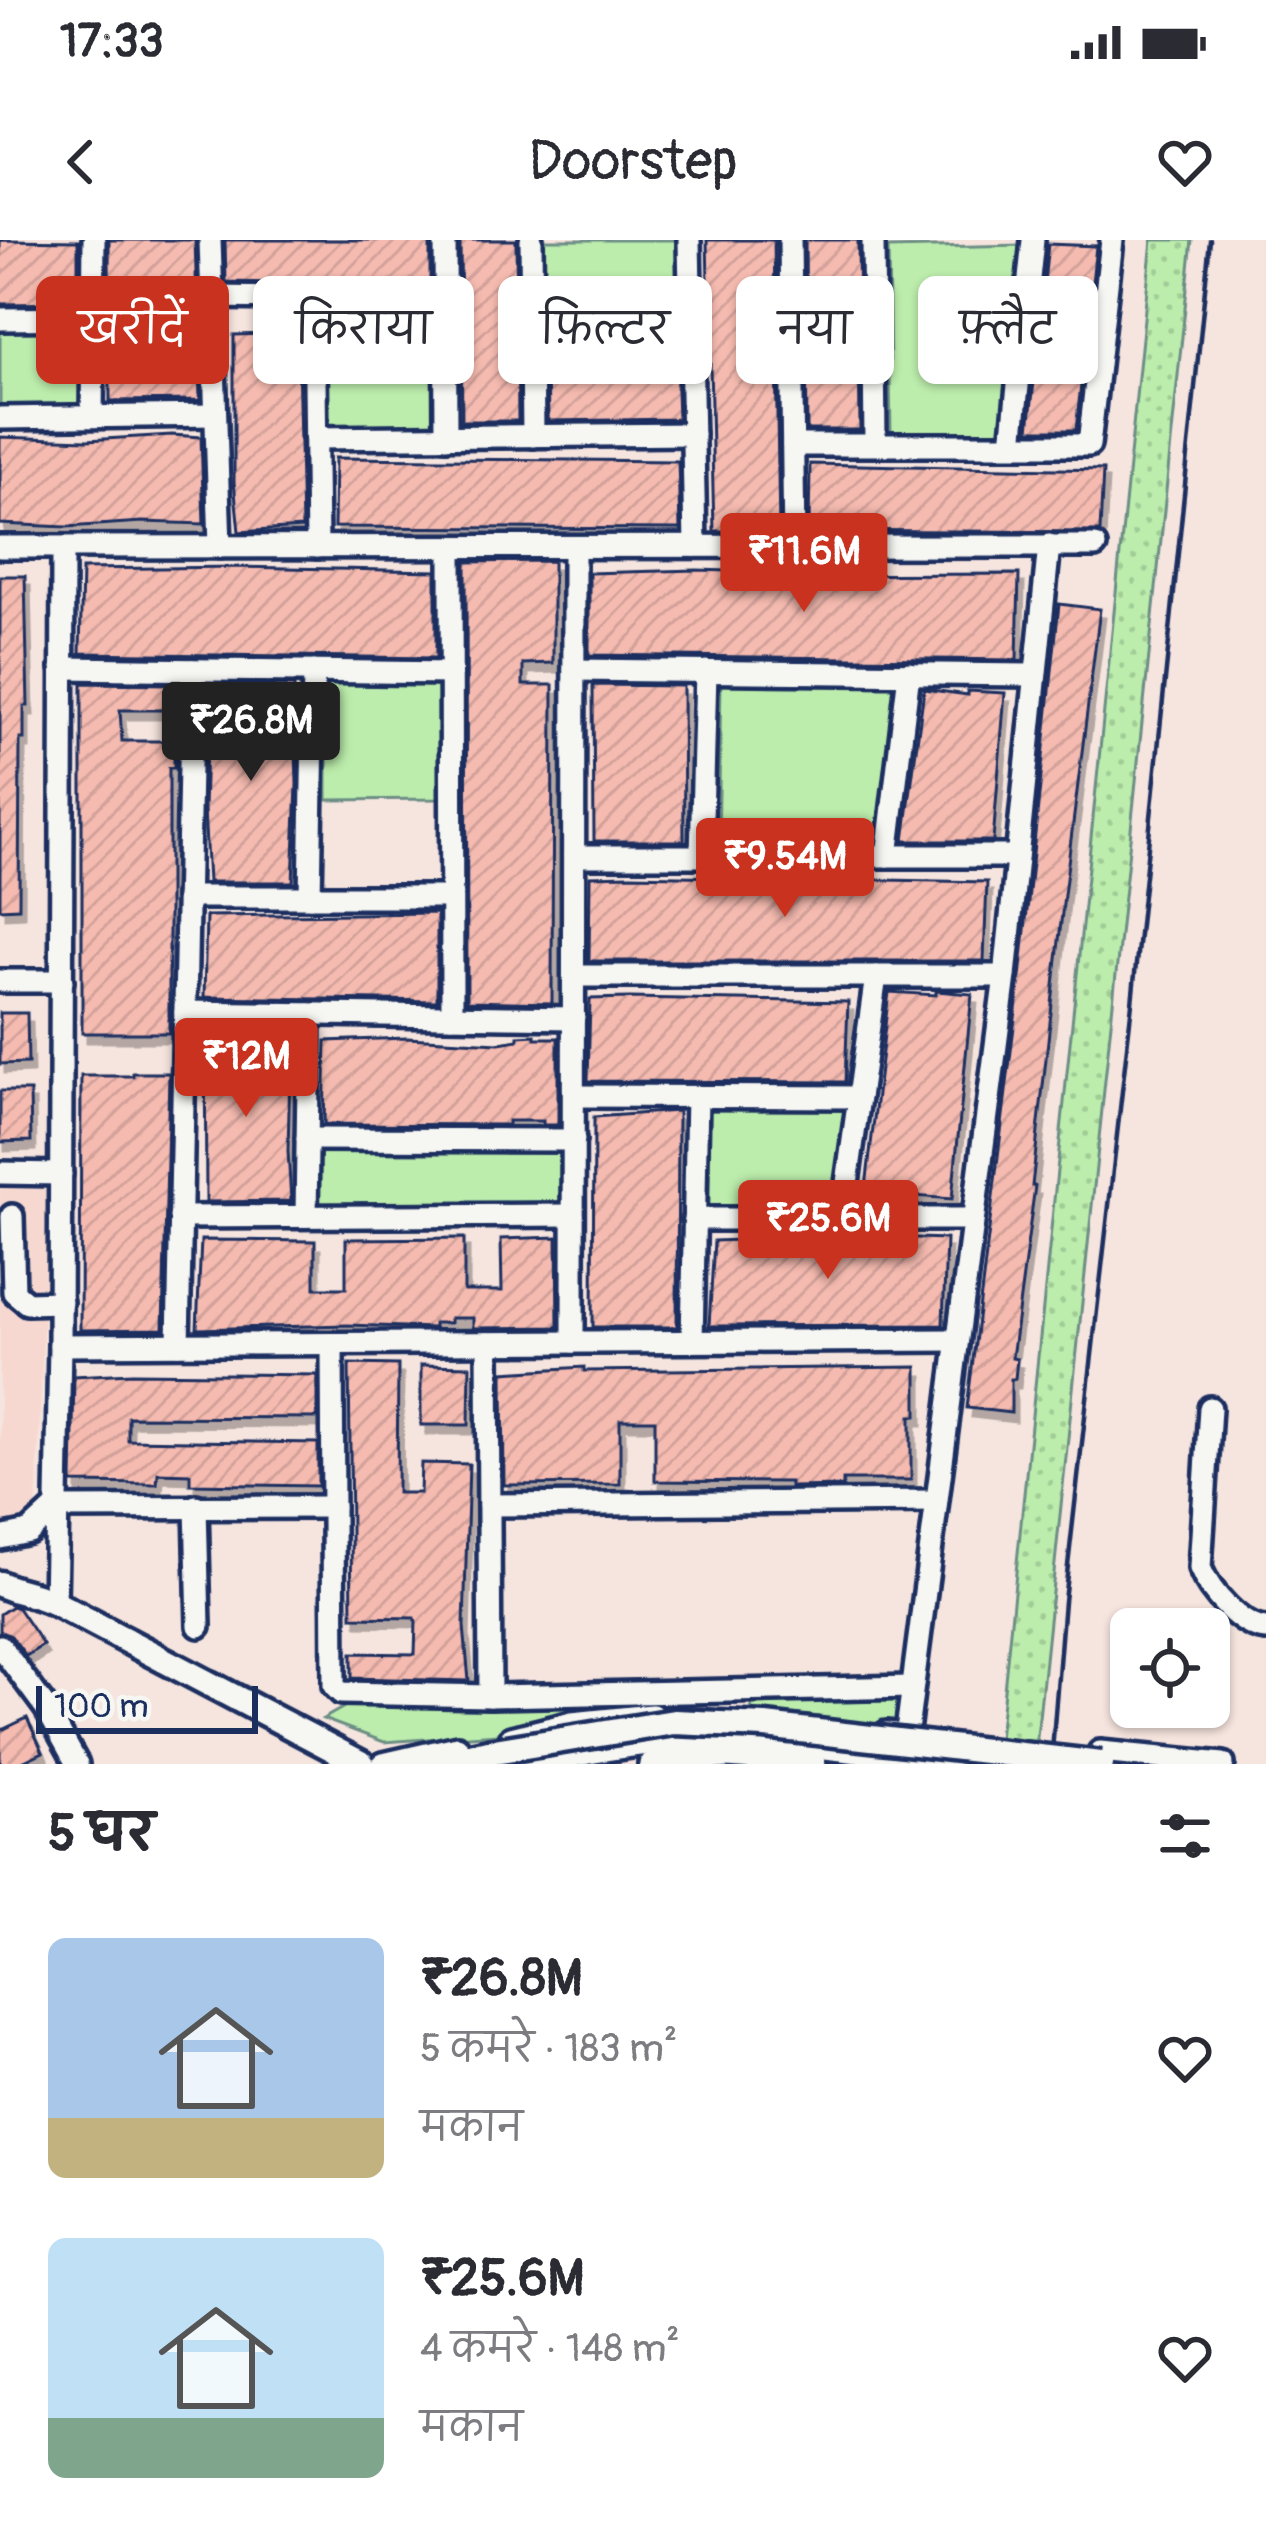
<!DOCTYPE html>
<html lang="hi">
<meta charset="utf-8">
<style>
:root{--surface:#fff;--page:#f7f7f7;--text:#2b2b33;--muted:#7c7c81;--accent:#c8321e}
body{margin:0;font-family:Pangolin,"Playpen Sans Deva",sans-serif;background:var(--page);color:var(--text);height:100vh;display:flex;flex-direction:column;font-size:45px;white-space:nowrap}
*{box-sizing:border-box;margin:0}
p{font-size:39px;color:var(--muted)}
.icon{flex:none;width:66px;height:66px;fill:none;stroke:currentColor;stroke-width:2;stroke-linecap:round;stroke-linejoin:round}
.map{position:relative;height:1524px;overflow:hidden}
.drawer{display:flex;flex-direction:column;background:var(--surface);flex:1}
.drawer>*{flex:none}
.hud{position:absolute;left:36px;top:36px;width:1194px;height:108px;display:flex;gap:24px}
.fabs{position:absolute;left:1110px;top:1368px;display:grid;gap:24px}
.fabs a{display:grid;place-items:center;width:120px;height:120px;border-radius:18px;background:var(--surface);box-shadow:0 3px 9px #0004;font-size:60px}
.scale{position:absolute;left:36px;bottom:30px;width:222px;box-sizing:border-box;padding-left:12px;border:6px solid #1b2f5e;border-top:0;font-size:33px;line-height:42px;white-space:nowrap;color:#1b2f5e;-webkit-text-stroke:9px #f6f6f2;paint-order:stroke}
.price{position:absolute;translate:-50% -102px;padding:0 27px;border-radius:12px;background:var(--accent);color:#fff;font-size:39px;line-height:78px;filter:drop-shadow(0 3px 6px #0008)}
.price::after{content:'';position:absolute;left:50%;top:72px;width:36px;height:27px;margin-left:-18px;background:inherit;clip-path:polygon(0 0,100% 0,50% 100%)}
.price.selected{background:#222;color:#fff}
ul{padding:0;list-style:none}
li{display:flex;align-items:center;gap:36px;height:300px;padding:0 48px}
li span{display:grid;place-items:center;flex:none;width:336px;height:240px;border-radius:18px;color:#555}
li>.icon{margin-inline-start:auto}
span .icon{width:144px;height:144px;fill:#fffc;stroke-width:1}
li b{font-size:51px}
h2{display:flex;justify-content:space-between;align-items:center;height:144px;padding:0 48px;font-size:51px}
.chip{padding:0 42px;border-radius:18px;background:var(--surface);box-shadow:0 3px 9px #0004;font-size:42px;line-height:108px}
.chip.selected{background:var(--accent);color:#fff}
.status{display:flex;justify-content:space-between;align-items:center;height:84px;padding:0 60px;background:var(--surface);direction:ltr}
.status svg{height:33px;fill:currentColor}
header{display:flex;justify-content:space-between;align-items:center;height:156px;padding:0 48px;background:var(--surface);font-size:54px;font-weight:600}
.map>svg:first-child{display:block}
</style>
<div class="status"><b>17:33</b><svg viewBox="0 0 49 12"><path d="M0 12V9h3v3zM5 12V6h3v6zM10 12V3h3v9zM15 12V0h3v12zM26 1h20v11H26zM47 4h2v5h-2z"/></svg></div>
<header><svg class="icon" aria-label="back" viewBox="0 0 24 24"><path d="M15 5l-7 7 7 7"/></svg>Doorstep<svg class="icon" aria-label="heart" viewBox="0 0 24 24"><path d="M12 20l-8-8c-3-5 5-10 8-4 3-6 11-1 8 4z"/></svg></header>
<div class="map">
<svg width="1266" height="1524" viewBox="0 0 1266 1524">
<defs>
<pattern id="grass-dots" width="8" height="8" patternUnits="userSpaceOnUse" patternTransform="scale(3)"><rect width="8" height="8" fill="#bcedac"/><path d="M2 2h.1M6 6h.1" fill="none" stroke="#a1cc96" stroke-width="1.8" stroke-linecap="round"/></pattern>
<pattern id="building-hatch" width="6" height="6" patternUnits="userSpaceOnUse" patternTransform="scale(3)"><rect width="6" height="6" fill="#f6bbb0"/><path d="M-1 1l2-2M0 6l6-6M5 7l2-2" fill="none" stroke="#d2a19a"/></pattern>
<filter id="shadow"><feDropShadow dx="5" dy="9" stdDeviation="0" flood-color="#0004"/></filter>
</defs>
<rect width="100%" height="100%" fill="#f6e4de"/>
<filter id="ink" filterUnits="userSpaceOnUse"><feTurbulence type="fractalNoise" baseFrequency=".00833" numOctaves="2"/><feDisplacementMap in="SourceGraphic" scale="24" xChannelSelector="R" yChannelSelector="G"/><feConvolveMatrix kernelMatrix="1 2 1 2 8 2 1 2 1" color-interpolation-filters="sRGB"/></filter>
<g filter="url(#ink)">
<path fill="#f6d8d0" d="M0,948L49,949L36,1269L0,1307Z"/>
<path fill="url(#grass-dots)" stroke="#6c8e85" stroke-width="3" d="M1152,0H1192L1036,1507L999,1499Z"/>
<g fill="#bcedac" stroke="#6c8e85" stroke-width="3">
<path d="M544,0H679L680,87L544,88Z"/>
<path d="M1022,5L1002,193L891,196L888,8Z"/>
<path d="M436,68L437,187L329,188V69Z"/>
<path d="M0,89H83V168L0,169Z"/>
<path d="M327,441H440V559L327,560Z"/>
<path d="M721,442L898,443L876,606L718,605Z"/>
<path d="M846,868L834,972H709L710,870Z"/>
<path d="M565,909V966L319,967V910Z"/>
<path d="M751,1461H898L896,1486L752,1474Z"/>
<path d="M667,1462L666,1468L498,1494L384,1502L323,1479L346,1466Z"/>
</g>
<g fill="url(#building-hatch)" stroke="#1b2f5e" stroke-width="3" filter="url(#shadow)">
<path d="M0,0L78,1V63L0,64Z"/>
<path d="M109,0H195L200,160L110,161Z"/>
<path d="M225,0H430V45L226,42Z"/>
<path d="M460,0H516L518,181H462Z"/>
<path d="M707,0H774L779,291H714Z"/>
<path d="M805,0H858L860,190H807Z"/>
<path d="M1048,4L1096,6L1076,190H1029Z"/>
<path d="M297,78L302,288L239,292L234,242V95L271,94L270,80Z"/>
<path d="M547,120L676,122L678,179L548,181Z"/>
<path d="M172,195L201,197L204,284L142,282L67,287L0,284V197L87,200Z"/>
<path d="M335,218L678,221L680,289L334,287Z"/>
<path d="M810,224L1103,230L1100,292L809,290Z"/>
<path d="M553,321V423L523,424V445H553L552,763L467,761L466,322Z"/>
<path d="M236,327L436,331V418L80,413L82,329Z"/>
<path d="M697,330L761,332V335L1019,334L1017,420L589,415V333Z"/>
<path d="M0,336H25L28,466H24V499H20L19,668L0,669Z"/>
<path d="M1059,364L1100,369L1064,655L1032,946H1035L1012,1118L1017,1119L1015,1139H1011V1173L967,1168L1020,738Z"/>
<path d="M82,443L172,444V470H120L122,501H174V528H169V793H82Z"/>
<path d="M208,445L294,446L297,544L293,642H208L204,569Z"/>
<path d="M593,445L683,446L684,601H594Z"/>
<path d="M924,449L968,455V451L1005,453L993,601H904Z"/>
<path d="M630,635L987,642L984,721H589L590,636Z"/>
<path d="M437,673V761L204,757L206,676Z"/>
<path d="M936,751L972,754L952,959L901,955L900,964H864L889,752L936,755Z"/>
<path d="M629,758L848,762L845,842L588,841L590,759Z"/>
<path d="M0,773H27L28,823L0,824Z"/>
<path d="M291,789L292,807L240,809L241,832L290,830L288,911L291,961L206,962L205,790Z"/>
<path d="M535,795V798H558V885H543V881H508V885L324,884L326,801L407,798L499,803L518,800V796Z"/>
<path d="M133,833H169L163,1089L80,1090L81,836H133Z"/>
<path d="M0,851H30L31,901L0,902Z"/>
<path d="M678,871L677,1087H593L594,877Z"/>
<path d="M859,996L946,999L943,1085L709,1086L714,1001Z"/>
<path d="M557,997L558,1087L473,1088V1078H450V1083H434V1088L347,1085L197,1089L201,1000L315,1001V1048H346V999L464,998V1051H502L501,999Z"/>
<path d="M349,1124L398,1125L397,1253H420L421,1223L469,1224L464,1386L469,1441L352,1438V1413L415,1414L416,1382L415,1378L352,1377Z"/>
<path d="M421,1125L470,1126L469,1185H421Z"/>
<path d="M584,1127V1131L917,1127V1176H911V1240H843V1246L790,1247V1242L655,1241V1180H620V1244L504,1245L503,1132Z"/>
<path d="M132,1133L317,1135V1178L128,1177V1200L318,1203V1246L190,1244V1234L158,1233L157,1244L72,1243L74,1136Z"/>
<path d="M12,1366L18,1368L43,1405L26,1416L11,1396L0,1391V1374Z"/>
<path d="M27,1478L43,1512L18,1524H0V1491Z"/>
</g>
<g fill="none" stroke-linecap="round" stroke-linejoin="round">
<defs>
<g id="minor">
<path d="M210,0L220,307"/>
<path d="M445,0L446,197"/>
<path d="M531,0L533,196"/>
<path d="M689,0L695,306"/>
<path d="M790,0L794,306"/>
<path d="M873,0L875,204"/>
<path d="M211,57L446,60"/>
<path d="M314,59L317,307"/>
<path d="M0,79L93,78"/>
<path d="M532,100L691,96"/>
<path d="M92,176L94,0"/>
<path d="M0,178L215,175"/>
<path d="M316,198L693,194"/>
<path d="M1012,204L1033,0"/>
<path d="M793,205H1089L1112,0"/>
<path d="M0,307L1095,306"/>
<path d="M451,307L452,776"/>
<path d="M62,428L451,433"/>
<path d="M574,430L1035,435"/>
<path d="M574,616H1017"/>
<path d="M701,616L706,431"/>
<path d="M887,616L909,433"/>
<path d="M187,657H451"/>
<path d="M310,657L314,431"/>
<path d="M574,736H1005"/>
<path d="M0,741H62"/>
<path d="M185,772L574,778"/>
<path d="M574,856L859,857"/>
<path d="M307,899L574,900"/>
<path d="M0,933L61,934"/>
<path d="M12,976L14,1052L27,1063L61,1062"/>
<path d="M306,976L309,774"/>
<path d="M180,977L573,975"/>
<path d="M694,979H973"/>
<path d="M842,979L876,736"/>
<path d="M692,1101L697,856"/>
<path d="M573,1102L574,307"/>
<path d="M488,1103L490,1456"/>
<path d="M178,1104L192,430"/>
<path d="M332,1104L334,1446L341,1453L490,1456L912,1447"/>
<path d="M60,1105L957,1100"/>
<path d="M1210,1168L1200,1328C1210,1352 1240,1387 1266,1389"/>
<path d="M489,1265L936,1261"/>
<path d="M196,1266L199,1386"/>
<path d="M0,1298L29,1292L55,1268L333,1267"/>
<path d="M55,1363L60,1105L63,308"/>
<path d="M0,1406L46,1468L77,1524"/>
<path d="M886,1493L902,1495L907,1491L1005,736L1049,305"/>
<path d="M511,1498L572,1483L652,1475"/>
<path d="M1100,1512L1223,1524"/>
<path d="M383,1524L457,1507"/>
<path d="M650,1524L728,1517L815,1524"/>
</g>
<g id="major">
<path d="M0,1344C18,1353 36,1353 55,1363L362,1524"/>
<path d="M434,1524L488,1512"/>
<path d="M528,1524C583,1512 637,1501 693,1499C782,1496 873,1514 962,1524"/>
</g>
</defs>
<use href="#minor" stroke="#1b2f5e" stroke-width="30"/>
<use href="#major" stroke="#1b2f5e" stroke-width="33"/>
<use href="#minor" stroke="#f6f6f2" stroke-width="21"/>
<use href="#major" stroke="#f6f6f2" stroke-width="24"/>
<path stroke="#1b2f5e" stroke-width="4.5" d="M1051,1524L1064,1361L1132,763L1210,0"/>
<defs>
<path id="major-bridge" d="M488,1512L674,1482L765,1486L1101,1524"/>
</defs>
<use href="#major-bridge" stroke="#1b2f5e" stroke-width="33" stroke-linecap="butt"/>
<use href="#major-bridge" stroke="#f6f6f2" stroke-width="24"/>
</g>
</g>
</svg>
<div class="fabs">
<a><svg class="icon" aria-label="locate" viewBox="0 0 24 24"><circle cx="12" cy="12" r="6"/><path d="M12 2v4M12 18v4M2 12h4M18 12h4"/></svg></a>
</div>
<div class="scale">100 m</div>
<b class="price" style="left:804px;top:375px">₹11.6M</b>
<b class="price selected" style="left:251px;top:544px">₹26.8M</b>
<b class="price" style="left:785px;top:680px">₹9.54M</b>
<b class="price" style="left:246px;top:880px">₹12M</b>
<b class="price" style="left:828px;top:1042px">₹25.6M</b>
<div class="hud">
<a class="chip selected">खरीदें</a>
<a class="chip">किराया</a>
<a class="chip">फ़िल्टर</a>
<a class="chip">नया</a>
<a class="chip">फ़्लैट</a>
</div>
</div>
<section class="drawer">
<h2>5 घर<svg class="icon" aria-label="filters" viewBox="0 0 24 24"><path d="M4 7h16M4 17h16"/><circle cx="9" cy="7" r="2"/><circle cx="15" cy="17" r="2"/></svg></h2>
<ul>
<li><span style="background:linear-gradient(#a9c7e8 75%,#c2b280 0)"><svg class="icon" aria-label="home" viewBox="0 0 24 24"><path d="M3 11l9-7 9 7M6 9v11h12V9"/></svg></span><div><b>₹26.8M</b><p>5 कमरे · 183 m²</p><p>मकान</p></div><svg class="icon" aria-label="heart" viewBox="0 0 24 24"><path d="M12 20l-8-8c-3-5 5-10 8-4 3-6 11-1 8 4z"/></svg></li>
<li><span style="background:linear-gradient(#bfe0f5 75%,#7fa58c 0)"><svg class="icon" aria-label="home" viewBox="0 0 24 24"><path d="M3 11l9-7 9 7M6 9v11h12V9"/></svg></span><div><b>₹25.6M</b><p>4 कमरे · 148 m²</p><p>मकान</p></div><svg class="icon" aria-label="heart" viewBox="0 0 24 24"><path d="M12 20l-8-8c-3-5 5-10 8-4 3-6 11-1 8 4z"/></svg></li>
</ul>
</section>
